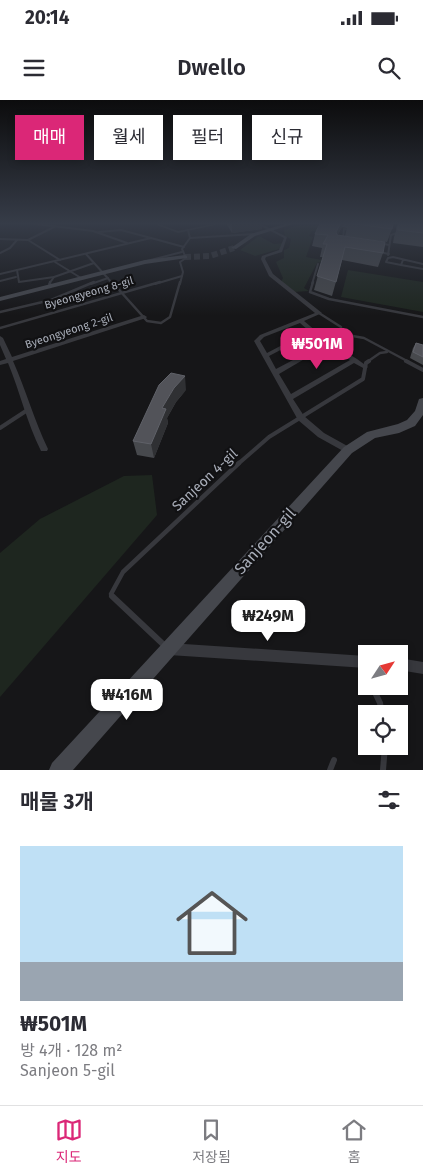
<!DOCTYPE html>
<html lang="ko">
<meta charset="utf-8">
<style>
:root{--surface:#fff;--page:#f7f7f7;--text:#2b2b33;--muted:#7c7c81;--line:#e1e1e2;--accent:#db2777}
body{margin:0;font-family:"Fira Sans","Noto Sans KR",sans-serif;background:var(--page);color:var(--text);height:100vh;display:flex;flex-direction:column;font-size:19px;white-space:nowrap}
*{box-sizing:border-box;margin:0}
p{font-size:16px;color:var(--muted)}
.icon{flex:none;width:28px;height:28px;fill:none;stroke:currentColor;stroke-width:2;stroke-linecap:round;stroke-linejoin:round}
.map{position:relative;height:670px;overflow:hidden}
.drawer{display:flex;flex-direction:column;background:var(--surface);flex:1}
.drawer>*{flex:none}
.banner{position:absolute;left:15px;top:15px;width:394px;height:45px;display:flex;gap:10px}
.needle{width:32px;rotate:54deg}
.tools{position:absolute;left:358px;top:545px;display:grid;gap:10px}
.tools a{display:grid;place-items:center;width:50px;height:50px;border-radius:0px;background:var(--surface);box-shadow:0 2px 8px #0003;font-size:25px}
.price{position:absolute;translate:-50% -42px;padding:0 11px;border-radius:10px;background:#fff;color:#222;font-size:16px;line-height:32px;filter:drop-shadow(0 1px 2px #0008)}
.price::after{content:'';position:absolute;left:50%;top:30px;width:15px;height:11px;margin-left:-8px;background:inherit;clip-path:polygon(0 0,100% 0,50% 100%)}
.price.current{background:var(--accent);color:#fff}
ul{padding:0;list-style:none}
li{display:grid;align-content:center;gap:10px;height:265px;padding:0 20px}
li span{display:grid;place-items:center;height:155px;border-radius:0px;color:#555}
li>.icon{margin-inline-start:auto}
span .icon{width:90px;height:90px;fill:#fffc;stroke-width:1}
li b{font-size:21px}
h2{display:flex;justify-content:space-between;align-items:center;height:60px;padding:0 20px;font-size:21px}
.pill{padding:0 18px;border-radius:0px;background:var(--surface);box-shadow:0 2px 8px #0003;font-size:18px;line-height:45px}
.pill.current{background:var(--accent);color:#fff}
.status{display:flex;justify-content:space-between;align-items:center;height:35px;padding:0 25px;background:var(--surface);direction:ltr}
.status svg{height:14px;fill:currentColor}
header{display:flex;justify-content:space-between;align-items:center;height:65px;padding:0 20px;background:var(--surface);font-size:22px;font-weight:600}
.tabs{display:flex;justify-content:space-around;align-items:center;height:70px;border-top:1px solid var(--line);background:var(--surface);font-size:14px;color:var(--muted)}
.tabs a{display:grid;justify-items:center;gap:2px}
.tabs .current{color:var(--accent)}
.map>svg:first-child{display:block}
</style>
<div class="status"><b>20:14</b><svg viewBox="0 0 49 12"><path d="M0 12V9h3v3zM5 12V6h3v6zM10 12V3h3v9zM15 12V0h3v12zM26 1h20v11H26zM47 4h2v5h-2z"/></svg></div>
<header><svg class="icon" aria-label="menu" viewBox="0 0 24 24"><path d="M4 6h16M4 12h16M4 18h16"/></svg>Dwello<svg class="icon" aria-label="search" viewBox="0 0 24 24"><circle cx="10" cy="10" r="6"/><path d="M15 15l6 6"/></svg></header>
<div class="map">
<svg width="423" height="670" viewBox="0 0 423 670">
<rect width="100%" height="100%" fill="#161618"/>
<g fill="#1e261f">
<path d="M305,123H336L318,131H312L309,136L313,137L306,157L322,160L321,162L317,163L304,188L309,191L294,192L281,182L283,178L276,162L284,158V150L289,148L291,139L285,136L284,130Z"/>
<path d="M259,136L274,144L284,143L283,148L255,156L240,150Z"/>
<path d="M348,170L423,182V212L341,197Z"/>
<path d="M152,375L157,415L0,597V453L40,419L124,376Z"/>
</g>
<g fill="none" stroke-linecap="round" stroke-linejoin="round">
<path stroke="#333438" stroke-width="6" stroke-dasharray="6 3" stroke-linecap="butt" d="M185,157L210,156L234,148"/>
<g stroke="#37383d" stroke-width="2">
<path d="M28,123L93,131L127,143"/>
<path d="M99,132L121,130L151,138"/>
<path d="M190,138L255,134"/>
<path d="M343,138L344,129L351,130"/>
<path d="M0,139L28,140L54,127"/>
<path d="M28,140L60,160"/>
<path d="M379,143L389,145"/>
<path d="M379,152L389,154"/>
<path d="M0,153L10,148L17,140"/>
<path d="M86,154L113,184"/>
<path d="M388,155L391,135L397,133V127H401"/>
<path d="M403,160L401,165L386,162L388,158L393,157L423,164"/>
<path d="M55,162L81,178"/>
<path d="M139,163L182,152"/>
<path d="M401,165L423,169"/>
<path d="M17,170L19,182L54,177"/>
<path d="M0,174L151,138L184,147"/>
<path d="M0,181L16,177"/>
<path d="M49,184L54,177L94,163"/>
<path d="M91,184L108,178"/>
<path d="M155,184L182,176"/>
<path d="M180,184L183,172L180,162L186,158L182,149L190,138L188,130"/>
<path d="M312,184L318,164"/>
</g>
<g stroke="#37383d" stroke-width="2.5">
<path d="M112,182L147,221L161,223L170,217L180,182"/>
<path d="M313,182L310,192L329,199L423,217"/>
<path d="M50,187V182"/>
<path d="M0,212L51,200L94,182"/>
<path d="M319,213L341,227V234L364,238L409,262"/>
<path d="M0,228L160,182"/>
<path d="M367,262L380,253L387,252"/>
</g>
<g stroke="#37383d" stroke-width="4">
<path d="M406,261L423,270"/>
<path d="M0,328L29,309"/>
<path d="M238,364L269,337L363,279L366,263L369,261"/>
</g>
<path stroke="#37383d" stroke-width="4.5" d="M113,497L111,494L123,472L239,363"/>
<g stroke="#37383d" stroke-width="6">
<path d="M112,496L165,546"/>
<path d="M360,563L366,575"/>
<path d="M372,586L380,603L382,614"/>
<path d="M330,670L334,660"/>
<path d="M383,670L385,646"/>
</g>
<g fill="#37383d" fill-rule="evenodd">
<path d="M152,123H156L178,131L219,123H224L178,133Z"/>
<path d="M255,123H259L287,137L282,152L266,157L265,159L273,174L322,213L304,221L316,231L302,239L308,241L326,240L357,259L368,267L365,269L354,263L293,299L304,316L324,333L351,348L352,350L351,352H345L318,337L298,320L254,241L260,235L315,213L269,176L261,159L262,156L279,150L284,138ZM300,223L309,231L267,253L260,241L264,237ZM298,241L304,244L308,252L276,269L269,256ZM323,243L350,260L291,294L279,274L313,254L314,253L310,244Z"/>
<path d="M144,215L147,217L146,218L13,261C26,290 34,320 48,349L47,351H41C27,323 20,292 8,263L0,265V261L6,259L0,245V236L3,238L12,257Z"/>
<path d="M169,543L366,556V568L169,555L165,553L163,549L165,545Z"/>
<path d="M399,558L423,562V574L399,570Z"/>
</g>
<g fill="#45474d" fill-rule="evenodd">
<path d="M288,123H296L255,136L236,149L231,148L251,134Z"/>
<path d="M185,155L187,156V158L145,164L0,201V197L145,160Z"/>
<path d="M423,298V315L415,326L399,333L375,338L352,353L73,670H49L52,663L344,347L367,332L398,324L407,320L415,311L419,299Z"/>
</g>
</g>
<g fill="#47494d">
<path d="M226,123H273L267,125L262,123V129L232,133Z"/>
<path d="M323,123H384V124L392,129L387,142L345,136L347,128L342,127L337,136L383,153L378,167L342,160L332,196L314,190L323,157H320L322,148L312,146L315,134Z"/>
<path d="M423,123V147L393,143L394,137L398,125Z"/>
<path d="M416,243L423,245V265L410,258L413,248Z"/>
<path d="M186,290L176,302L167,318L168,323L154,358L137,355L133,341Z"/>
</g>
<g fill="#2f3033">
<path d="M232,123H262V129L232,133Z"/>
<path d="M341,123H343L342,127L332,145L336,132Z"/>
<path d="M185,276L186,290L176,302L167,318L168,323L154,358L151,344L162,308L174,288Z"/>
</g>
<g fill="#525359" stroke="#5f6168">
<path d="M320,123H341L336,132L337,135L385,142L383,153L345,147L336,182L317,176L327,144H323L328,135L315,134Z"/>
<path d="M348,123H374L393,125L392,129Z"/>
<path d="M404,123H423V133L398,130V125Z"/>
<path d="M416,243L423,245V257L413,252Z"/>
<path d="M171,273L185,276L174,288L162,308L166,309L151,344L133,341L159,285Z"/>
</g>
<linearGradient id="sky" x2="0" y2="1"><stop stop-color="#0c0c0d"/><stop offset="0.57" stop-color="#363c48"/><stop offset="1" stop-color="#363c48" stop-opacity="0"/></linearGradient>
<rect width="423" height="216" fill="url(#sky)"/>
<g text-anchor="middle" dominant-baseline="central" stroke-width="4.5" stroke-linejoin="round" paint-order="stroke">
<g font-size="11" fill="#a8adb8" stroke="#111113">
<text transform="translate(89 193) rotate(-16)">Byeongyeong 8-gil</text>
<text transform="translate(69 231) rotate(-18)">Byeongyeong 2-gil</text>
</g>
<g font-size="14" fill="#a8adb8" stroke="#111113">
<text transform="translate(205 380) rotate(-43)">Sanjeon 4-gil</text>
</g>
<g font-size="16" fill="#a8adb8" stroke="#111113">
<text transform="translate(265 441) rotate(-48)">Sanjeon-gil</text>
</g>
</g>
</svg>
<div class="tools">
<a><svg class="needle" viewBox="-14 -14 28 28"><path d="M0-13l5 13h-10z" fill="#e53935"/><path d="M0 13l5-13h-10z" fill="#7c7c81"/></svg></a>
<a><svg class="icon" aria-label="locate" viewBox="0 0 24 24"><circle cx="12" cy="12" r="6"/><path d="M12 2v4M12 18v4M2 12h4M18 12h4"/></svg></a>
</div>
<b class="price current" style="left:317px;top:270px">₩501M</b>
<b class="price" style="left:268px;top:542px">₩249M</b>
<b class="price" style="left:127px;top:621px">₩416M</b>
<div class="banner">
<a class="pill current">매매</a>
<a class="pill">월세</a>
<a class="pill">필터</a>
<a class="pill">신규</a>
</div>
</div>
<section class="drawer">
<h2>매물 3개<svg class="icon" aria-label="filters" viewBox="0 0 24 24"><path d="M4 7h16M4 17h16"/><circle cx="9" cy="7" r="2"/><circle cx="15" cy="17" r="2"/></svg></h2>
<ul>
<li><span style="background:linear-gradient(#bfe0f5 75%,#9aa5b1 0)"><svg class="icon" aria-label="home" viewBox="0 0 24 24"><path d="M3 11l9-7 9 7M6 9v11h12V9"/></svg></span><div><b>₩501M</b><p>방 4개 · 128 m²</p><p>Sanjeon 5-gil</p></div></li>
</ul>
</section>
<nav class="tabs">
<a class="current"><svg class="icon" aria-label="map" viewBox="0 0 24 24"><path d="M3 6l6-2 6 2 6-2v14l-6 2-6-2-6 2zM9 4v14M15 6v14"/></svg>지도</a>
<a><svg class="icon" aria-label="saved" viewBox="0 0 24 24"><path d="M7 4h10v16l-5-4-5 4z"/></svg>저장됨</a>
<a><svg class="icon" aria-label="home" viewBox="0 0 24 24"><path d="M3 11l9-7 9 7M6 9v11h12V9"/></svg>홈</a>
</nav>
